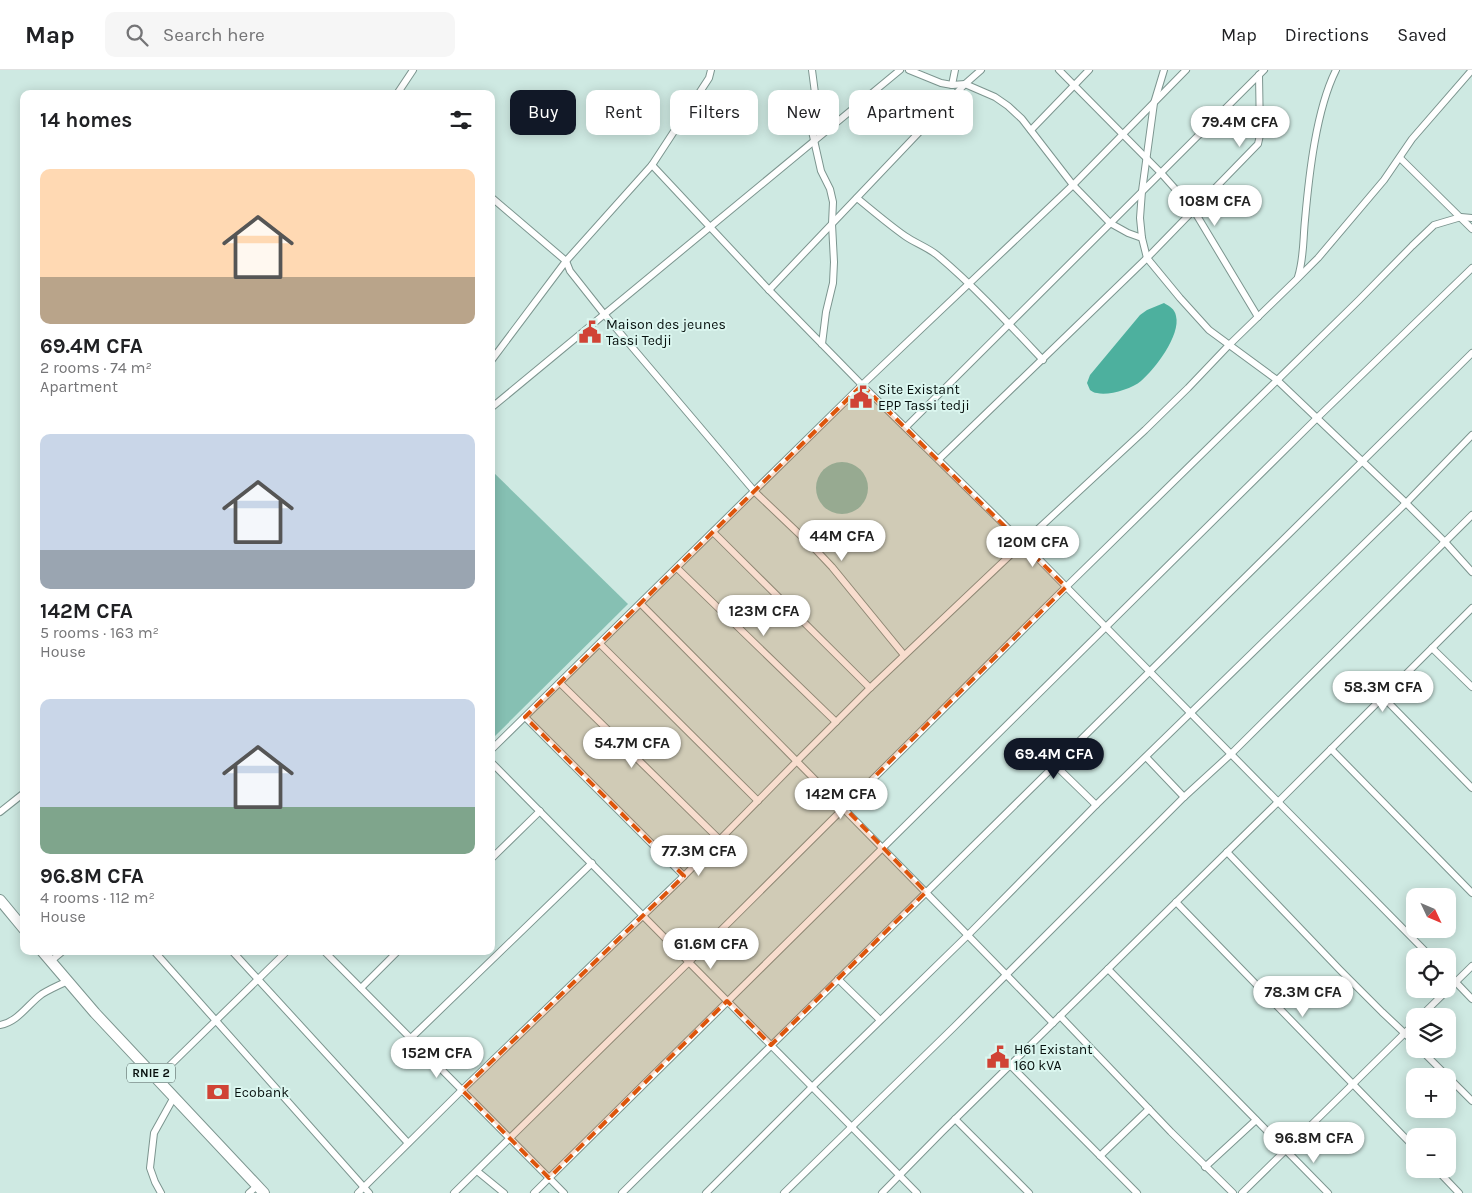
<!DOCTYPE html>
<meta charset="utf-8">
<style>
:root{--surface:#fff;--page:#f6f6f6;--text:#202124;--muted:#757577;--line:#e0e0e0;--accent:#111827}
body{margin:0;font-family:Karla,sans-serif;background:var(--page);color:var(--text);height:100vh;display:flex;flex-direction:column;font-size:19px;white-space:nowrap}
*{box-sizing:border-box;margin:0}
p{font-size:16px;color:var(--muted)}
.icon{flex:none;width:28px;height:28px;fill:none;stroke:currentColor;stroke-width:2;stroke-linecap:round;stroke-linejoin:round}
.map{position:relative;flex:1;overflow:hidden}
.panel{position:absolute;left:20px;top:20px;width:475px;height:865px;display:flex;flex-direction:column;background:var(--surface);border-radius:10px;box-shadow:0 2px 12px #0003}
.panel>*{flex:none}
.guide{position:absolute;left:510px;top:20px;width:475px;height:45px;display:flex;gap:10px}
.needle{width:32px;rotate:134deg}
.tools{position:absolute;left:1406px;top:818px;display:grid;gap:10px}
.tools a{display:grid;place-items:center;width:50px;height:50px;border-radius:10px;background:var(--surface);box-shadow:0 2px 12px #0003;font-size:25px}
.price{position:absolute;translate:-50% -42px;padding:0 11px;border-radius:18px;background:#fff;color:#222;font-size:16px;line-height:32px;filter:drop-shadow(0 1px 2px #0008)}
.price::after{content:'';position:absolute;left:50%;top:30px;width:15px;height:11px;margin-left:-8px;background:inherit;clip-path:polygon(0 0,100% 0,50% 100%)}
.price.current{background:var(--accent);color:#fff}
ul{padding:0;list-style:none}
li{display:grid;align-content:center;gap:10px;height:265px;padding:0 20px}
li span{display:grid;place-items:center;height:155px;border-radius:10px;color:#555}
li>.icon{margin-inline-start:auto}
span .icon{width:90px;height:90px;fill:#fffc;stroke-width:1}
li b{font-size:21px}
h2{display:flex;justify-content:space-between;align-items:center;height:60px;padding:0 20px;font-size:21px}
.pill{padding:0 18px;border-radius:10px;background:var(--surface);box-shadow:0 2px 12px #0003;font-size:18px;line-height:45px}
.pill.current{background:var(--accent);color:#fff}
header{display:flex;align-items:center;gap:30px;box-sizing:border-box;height:70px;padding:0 25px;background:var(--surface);border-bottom:1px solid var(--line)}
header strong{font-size:24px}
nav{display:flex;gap:28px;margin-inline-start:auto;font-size:18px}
.search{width:350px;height:45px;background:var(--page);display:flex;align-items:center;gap:12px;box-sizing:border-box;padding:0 18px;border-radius:10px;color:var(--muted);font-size:19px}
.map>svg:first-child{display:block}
</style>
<header>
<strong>Map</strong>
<div class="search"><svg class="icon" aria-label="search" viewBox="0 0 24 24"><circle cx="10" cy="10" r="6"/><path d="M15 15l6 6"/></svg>Search here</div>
<nav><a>Map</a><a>Directions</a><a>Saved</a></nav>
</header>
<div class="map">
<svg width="1472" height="1123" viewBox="0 0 1472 1123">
<rect width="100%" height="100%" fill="#cee9e2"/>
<g fill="#86c0b3">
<circle cx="842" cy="418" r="26"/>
<path d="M491,400L628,534L491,670Z"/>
</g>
<path fill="#4db09e" d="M1164,233C1169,236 1175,239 1176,246C1181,265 1155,299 1141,311C1132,319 1108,326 1097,323C1094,323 1092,321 1090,320L1087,313L1090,305L1140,245L1147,240Z"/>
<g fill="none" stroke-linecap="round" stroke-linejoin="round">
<defs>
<g id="minor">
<path d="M812,0L815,23L809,36V48L821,101L830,119L833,132L832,154L834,192L833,213L826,242L822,274"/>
<path d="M909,0L941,13L952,15L965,14L995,27L1008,36L1022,49L1073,115L1110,153L1128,163L1142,168"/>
<path d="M1059,0L1161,103L1193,139L1258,247"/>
<path d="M1164,0L1154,33L1142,121L1140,148L1142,168L1147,188L1180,228L1209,260L1277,310L1406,433L1445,472L1472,502"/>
<path d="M952,15L955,0"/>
<path d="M397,24L413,0"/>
<path d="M1031,60L1089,0"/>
<path d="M1400,88L1472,159"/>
<path d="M652,95L769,220L862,315L1023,473L1430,886"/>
<path d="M491,127L566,191L570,201L604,244L755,422L816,480L832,497L904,585"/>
<path d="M857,128C873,141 888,154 905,166C915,173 927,177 937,185C975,217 1009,254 1043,290"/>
<path d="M1298,207C1304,188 1303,169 1305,150C1309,105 1316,40 1336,0"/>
<path d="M769,220L965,14L981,0"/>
<path d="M491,291L566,191L652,95L709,8L711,0"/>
<path d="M491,338L900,0"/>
<path d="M906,357L1264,0"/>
<path d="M939,389L1147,188L1258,74L1260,65L1259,5"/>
<path d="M714,463L870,618"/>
<path d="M677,498L836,652"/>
<path d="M641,534C779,673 917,812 1053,953"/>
<path d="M600,574L758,731"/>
<path d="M1432,578L1472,617"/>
<path d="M560,613L720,770"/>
<path d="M1383,627L1472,718"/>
<path d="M525,647L684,806"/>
<path d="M1331,679L1472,823"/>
<path d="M491,680L862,315L1073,115L1186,0"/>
<path d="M1146,687L1184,727"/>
<path d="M491,692L917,1123"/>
<path d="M1055,695L1096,735"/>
<path d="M0,742L24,723"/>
<path d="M1227,782L1340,900L1382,942L1415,973"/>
<path d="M491,789L540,741"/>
<path d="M1176,832L1415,1078"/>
<path d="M154,881L369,1123"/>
<path d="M232,881L408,1073"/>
<path d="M324,881L564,1123"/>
<path d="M51,891L63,881"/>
<path d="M1108,899L1328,1123"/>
<path d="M1448,904L1472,929"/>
<path d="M838,909L880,950"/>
<path d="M361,918L398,881"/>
<path d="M1060,946L1171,1062L1233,1123"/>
<path d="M1421,946L1472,896"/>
<path d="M0,955C18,952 28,934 42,924C50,919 59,915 68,911"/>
<path d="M411,968L592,793"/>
<path d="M1420,979L1472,1031"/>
<path d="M1010,995L1137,1123"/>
<path d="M156,1009L287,881"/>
<path d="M955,1049L1029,1123"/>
<path d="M1100,1086L1149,1039"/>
<path d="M1205,1097L1256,1050"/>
<path d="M1436,1099L1459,1123"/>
<path d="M477,1101L504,1123"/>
<path d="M161,1123L155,1112L150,1098L154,1063L174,1027"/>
<path d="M249,1123L257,1116"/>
<path d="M358,1123L462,1020L684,806L797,691L870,618L1023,473L1145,360L1188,318L1229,275L1297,209L1318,188L1384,110L1412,69L1472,0"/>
<path d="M454,1123L689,892L1066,517L1359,230L1412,176L1434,155L1461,147L1472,148"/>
<path d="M534,1123L1317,348L1472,198"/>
<path d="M622,1123L1472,283"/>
<path d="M706,1123L812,1017L968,865L1096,735L1406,433L1472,365"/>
<path d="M784,1123L954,957L1184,727L1231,684L1472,445"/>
<path d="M882,1123L942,1062L1278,732L1472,538"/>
<path d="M1242,1123L1415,953"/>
</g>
<g id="primary">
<path d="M0,830L24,859"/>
<path d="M42,881L95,943L264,1123"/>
</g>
</defs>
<use href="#minor" stroke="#7c958f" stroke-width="8"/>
<use href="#primary" stroke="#7c958f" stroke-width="12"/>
<use href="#minor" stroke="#fff" stroke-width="6"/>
<use href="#primary" stroke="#fff" stroke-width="10"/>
</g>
<path fill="#dd550c" fill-opacity="0.2" stroke="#dd550c" stroke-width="4" stroke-dasharray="10 6" stroke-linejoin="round" d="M862,315L1066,517L844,737L926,822L771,975L727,931L549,1108L462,1020L684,806L525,647Z"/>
<defs>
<symbol id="civic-bare" viewBox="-9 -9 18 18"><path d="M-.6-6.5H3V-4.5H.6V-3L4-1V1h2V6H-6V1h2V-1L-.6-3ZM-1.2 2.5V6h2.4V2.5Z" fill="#d04335" stroke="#dbf6ef" stroke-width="2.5" paint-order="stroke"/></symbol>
<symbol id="bank-bare" viewBox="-9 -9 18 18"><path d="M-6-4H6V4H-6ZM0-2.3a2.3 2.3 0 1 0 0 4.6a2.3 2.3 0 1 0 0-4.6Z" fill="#d04335" stroke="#dbf6ef" stroke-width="2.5" paint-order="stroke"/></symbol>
</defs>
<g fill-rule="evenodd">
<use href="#civic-bare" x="574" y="246" width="32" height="32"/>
<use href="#civic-bare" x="845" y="311" width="32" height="32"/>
<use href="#civic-bare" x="982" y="971" width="32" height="32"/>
<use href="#bank-bare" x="202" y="1006" width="32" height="32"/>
</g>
<g text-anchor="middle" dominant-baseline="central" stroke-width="4" stroke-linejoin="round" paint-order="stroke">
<rect fill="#dbf6ef" stroke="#475552" stroke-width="1" x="127" y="993.5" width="48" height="19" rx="4"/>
<g font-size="12" font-weight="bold" fill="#07100e">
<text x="151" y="1003">RNIE 2</text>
</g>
<g font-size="14" fill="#07100e" stroke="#dbf6ef" text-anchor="start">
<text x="606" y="254">Maison des jeunes<tspan x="606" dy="16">Tassi Tedji</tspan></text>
<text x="878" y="319">Site Existant<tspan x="878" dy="16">EPP Tassi tedji</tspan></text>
<text x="1014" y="979">H61 Existant<tspan x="1014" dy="16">160 kVA</tspan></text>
<text x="234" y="1022">Ecobank</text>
</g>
</g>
</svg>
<div class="tools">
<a><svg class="needle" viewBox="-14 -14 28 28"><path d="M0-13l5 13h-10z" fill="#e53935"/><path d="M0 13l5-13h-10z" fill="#757577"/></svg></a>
<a><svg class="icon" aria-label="locate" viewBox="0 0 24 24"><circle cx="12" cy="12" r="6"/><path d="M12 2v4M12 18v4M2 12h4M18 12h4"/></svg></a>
<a><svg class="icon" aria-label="layers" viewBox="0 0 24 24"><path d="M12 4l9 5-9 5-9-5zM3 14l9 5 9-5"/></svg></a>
<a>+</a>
<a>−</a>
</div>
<b class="price" style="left:1240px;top:78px">79.4M CFA</b>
<b class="price" style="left:1215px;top:157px">108M CFA</b>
<b class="price" style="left:842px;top:492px">44M CFA</b>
<b class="price" style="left:1033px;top:498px">120M CFA</b>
<b class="price" style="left:764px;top:567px">123M CFA</b>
<b class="price" style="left:1383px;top:643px">58.3M CFA</b>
<b class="price" style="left:632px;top:699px">54.7M CFA</b>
<b class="price current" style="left:1054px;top:710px">69.4M CFA</b>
<b class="price" style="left:841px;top:750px">142M CFA</b>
<b class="price" style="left:699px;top:807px">77.3M CFA</b>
<b class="price" style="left:711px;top:900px">61.6M CFA</b>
<b class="price" style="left:1303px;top:948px">78.3M CFA</b>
<b class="price" style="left:437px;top:1009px">152M CFA</b>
<b class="price" style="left:1314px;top:1094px">96.8M CFA</b>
<div class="guide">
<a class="pill current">Buy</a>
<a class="pill">Rent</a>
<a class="pill">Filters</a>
<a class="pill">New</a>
<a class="pill">Apartment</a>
</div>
<section class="panel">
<h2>14 homes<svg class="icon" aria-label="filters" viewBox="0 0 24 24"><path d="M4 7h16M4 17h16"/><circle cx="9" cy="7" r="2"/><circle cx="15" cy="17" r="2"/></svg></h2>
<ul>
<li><span style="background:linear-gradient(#ffd9b3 70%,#b9a48a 0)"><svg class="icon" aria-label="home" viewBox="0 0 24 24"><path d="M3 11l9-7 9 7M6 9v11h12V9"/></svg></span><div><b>69.4M CFA</b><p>2 rooms · 74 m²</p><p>Apartment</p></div></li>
<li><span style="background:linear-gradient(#c9d6e8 75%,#9aa5b1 0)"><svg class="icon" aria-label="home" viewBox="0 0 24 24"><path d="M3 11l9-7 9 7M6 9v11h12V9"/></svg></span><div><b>142M CFA</b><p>5 rooms · 163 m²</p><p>House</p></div></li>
<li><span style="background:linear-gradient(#c9d6e8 70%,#7fa58c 0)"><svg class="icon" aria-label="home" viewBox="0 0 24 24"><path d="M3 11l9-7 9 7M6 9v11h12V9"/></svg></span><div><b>96.8M CFA</b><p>4 rooms · 112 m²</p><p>House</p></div></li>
</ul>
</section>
</div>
